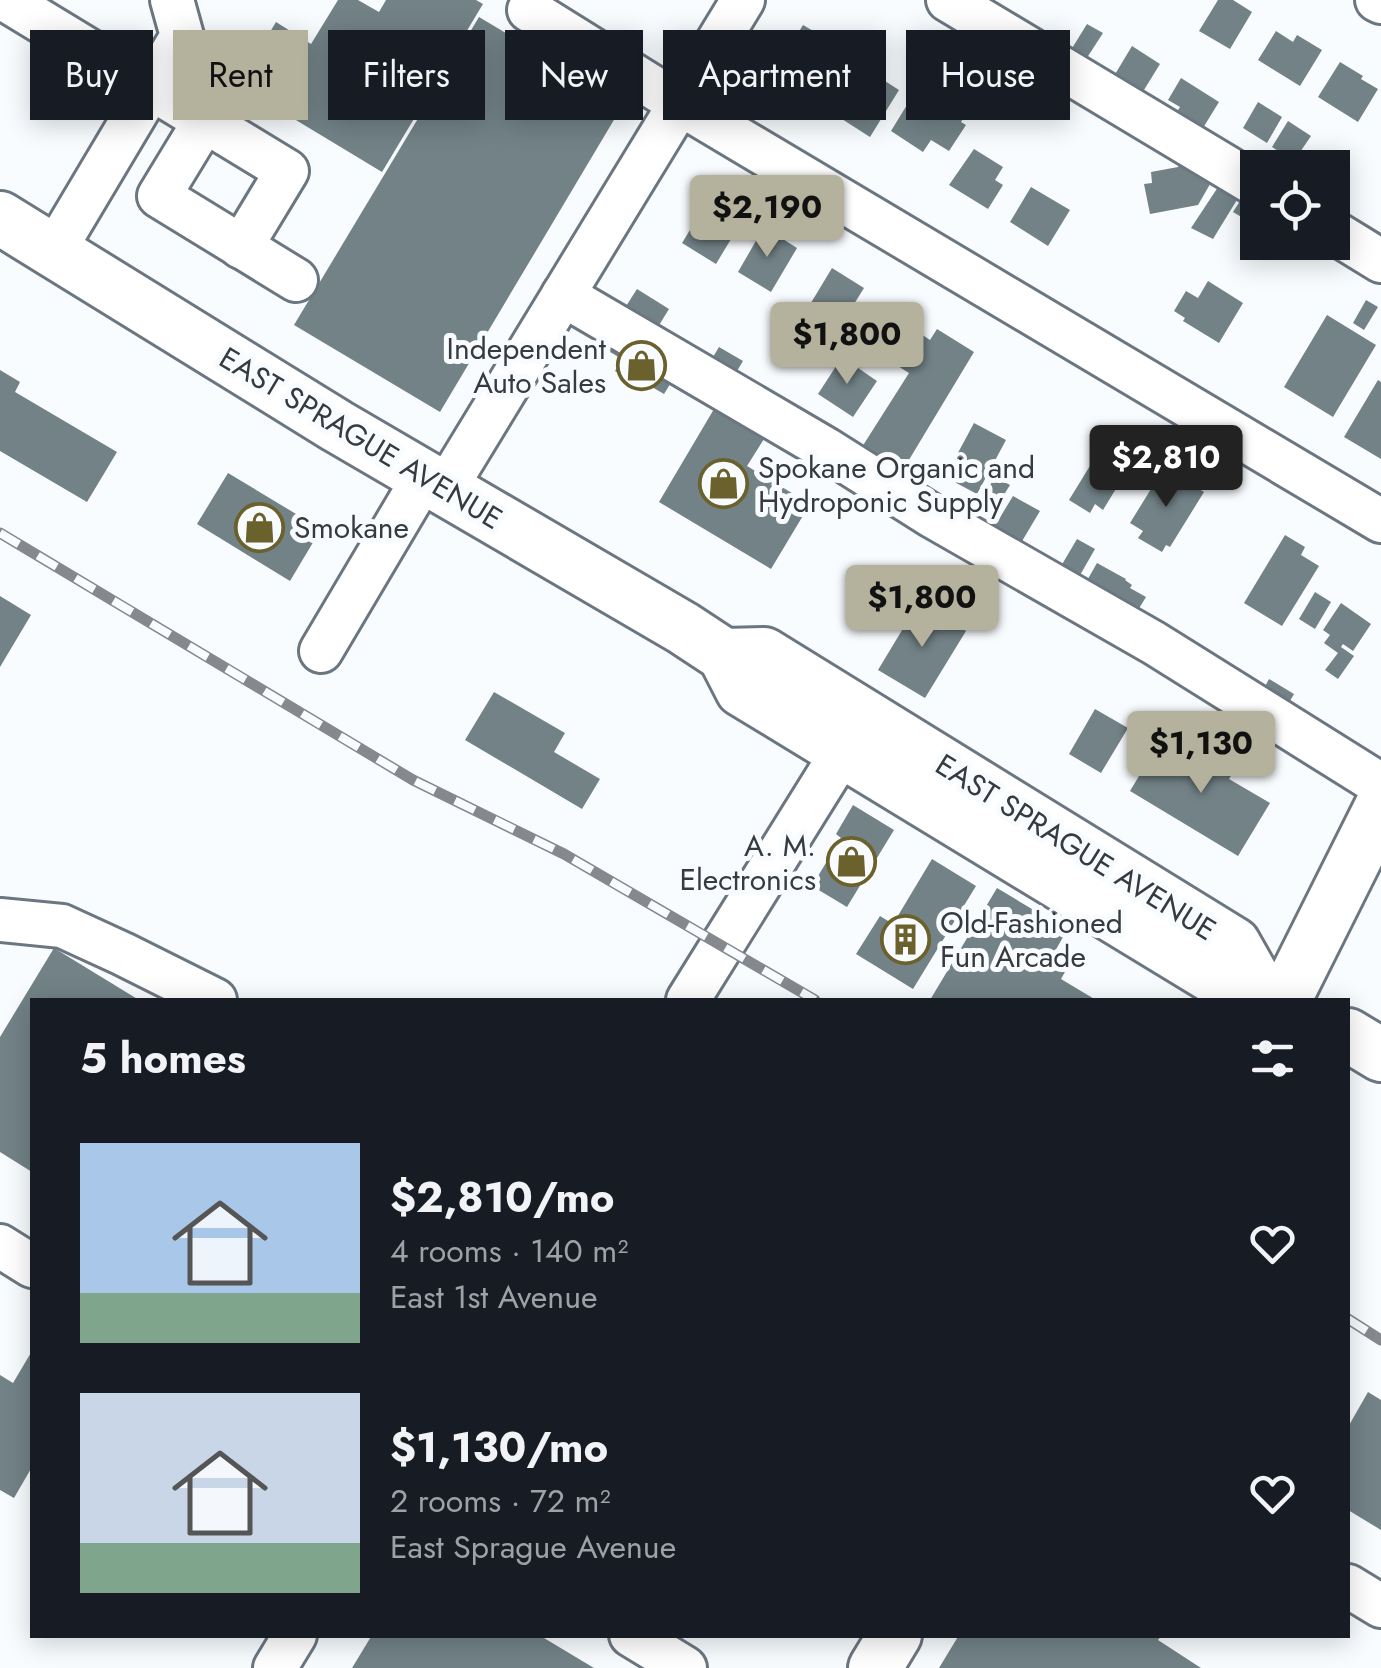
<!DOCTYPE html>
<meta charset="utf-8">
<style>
:root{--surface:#171b24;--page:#242831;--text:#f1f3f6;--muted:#9ea1a6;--accent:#b4b19c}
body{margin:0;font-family:Jost,sans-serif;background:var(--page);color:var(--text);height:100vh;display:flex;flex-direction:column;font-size:38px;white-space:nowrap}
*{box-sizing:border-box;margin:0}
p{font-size:32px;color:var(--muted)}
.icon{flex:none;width:55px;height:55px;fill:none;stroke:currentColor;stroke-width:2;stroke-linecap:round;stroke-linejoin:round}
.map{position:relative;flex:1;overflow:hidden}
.sheet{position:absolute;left:30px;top:998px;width:1320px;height:640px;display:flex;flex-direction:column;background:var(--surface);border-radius:0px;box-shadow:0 5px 25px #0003}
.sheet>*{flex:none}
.top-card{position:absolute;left:30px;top:30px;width:1322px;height:90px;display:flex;gap:20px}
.buttons{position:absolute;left:1240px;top:150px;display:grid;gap:20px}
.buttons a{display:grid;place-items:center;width:110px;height:110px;border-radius:0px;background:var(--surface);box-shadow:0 5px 25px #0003;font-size:50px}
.price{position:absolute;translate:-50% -85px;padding:0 22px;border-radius:10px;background:var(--accent);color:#111;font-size:32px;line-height:65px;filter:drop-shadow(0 2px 5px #0008)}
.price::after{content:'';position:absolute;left:50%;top:60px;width:30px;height:22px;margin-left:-15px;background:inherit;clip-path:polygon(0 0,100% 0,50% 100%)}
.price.active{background:#222;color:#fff}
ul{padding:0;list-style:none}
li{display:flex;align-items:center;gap:30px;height:250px;padding:0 50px}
li span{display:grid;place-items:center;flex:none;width:280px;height:200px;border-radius:0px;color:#555}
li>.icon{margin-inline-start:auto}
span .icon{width:120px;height:120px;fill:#fffc;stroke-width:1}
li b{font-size:42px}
h2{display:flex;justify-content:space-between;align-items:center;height:120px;padding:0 50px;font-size:42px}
.chip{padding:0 35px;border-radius:0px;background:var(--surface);box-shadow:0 5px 25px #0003;font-size:35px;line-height:90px}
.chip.active{background:var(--accent);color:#111}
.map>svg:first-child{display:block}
</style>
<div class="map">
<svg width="1381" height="1668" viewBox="0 0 1381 1668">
<rect width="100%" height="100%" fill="#f9fcfe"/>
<g fill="#728287">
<path d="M338,0H358L379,12L386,0H476L483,4L382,172L238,85L276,22L311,44Z"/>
<path d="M1218,0H1233L1252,12L1230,49L1199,31Z"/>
<path d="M479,17L624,103L440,412L294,325Z"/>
<path d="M1087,24L1103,33L1081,67L1066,58Z"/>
<path d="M803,25L834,43L802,96L771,77Z"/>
<path d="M956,25L999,51L977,87L934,61Z"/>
<path d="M1276,31L1293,42L1297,35L1322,50L1300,86L1258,60Z"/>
<path d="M1132,46L1160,64L1139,98L1111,81Z"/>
<path d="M1011,56L1035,70L1021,94L997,80Z"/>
<path d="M1340,62L1363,76L1361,79L1378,89L1358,122L1318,97Z"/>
<path d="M871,72L899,90L870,137L831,112L855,74L866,81Z"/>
<path d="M1181,78L1219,102L1198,136L1172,120L1180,107L1168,100Z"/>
<path d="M921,82L968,111L961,122L966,125L949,151L931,140L923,152L891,131Z"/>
<path d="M1258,102L1282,117L1267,143L1243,128Z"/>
<path d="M1288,121L1311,136L1294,161L1272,147Z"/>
<path d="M974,149L1003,167L995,180L1003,185L988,209L949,185Z"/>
<path d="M1184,156L1213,179L1198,205L1150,214L1144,184L1152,183L1151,172L1178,167Z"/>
<path d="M1224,178L1243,190L1213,239L1191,228Z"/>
<path d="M1031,187L1070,210L1048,246L1010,222Z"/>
<path d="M1245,193L1258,202V227L1233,212Z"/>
<path d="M709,199L743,219L716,264L682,243Z"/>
<path d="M764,227L797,248L771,292L738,272Z"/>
<path d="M832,268L864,288L836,333L821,324L813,337L797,326Z"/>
<path d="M1208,281L1243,303L1219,343L1183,321L1185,318L1174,311L1186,291L1198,298Z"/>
<path d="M637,289L669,309L653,335L621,314Z"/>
<path d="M1366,300L1378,307L1364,330L1353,323Z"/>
<path d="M1327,315L1376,345L1333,417L1284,387Z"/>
<path d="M903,322L930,340L937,329L974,352L895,483L855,458L909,373L882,356Z"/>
<path d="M618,338L677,373L664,394L645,383L642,388L615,371L622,359L610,352Z"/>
<path d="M719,347L743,361L731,381L707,367Z"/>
<path d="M842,357L877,381L853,417L818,394Z"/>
<path d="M0,370L20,382L15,392L117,452L87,502L0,451Z"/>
<path d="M1378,380L1381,382V459L1344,437Z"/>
<path d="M714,409L764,439L747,466L810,504L771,569L659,502Z"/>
<path d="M974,423L1006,440L977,494L945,477Z"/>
<path d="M1118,439L1139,451L1103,510L1095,504L1090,513L1069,500L1104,443L1112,448Z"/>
<path d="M1164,468L1204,492L1170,547L1166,545L1162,552L1138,538L1143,531L1130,523Z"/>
<path d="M228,473L321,529L290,581L197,524Z"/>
<path d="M995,477L1010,485L997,506L983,497Z"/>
<path d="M1013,496L1040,511L1015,553L979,532L990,513L999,519Z"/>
<path d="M1285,535L1305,547L1301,555L1319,566L1282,626L1244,603Z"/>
<path d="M1077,539L1095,549L1072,589L1054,578Z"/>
<path d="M1097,563L1126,579L1125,580L1132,585L1130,588L1146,597L1138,610L1081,591Z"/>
<path d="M1315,592L1331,602L1315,629L1299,619Z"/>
<path d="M0,596L31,615L0,667Z"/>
<path d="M919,602L966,631L925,698L878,670Z"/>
<path d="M1341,603L1371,624L1353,651L1343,644L1341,647L1354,656L1338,679L1325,670L1338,653L1324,643L1330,635L1323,630Z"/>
<path d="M1269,679L1294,694L1286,708L1261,694Z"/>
<path d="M494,692L565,733L554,752L600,779L582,809L465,740Z"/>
<path d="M1095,709L1128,728L1101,773L1069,754Z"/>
<path d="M1162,738L1204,764L1208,756L1234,771L1229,779L1270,803L1238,856L1130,791Z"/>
<path d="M853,805L894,830L847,907L812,886L841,838L836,834Z"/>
<path d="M932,859L976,886L913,989L856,954L880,916L893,924Z"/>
<path d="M997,888L1067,930L1054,953L1070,963L1061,979L1096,1000H930Z"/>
<path d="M54,948L139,1000H32V1172L0,1152V1037Z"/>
<path d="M32,1351V1467L14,1498L0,1490V1375L13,1383Z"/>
<path d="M1368,1392L1381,1400V1530L1348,1510V1427Z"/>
<path d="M372,1635H539L594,1668H352Z"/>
<path d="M959,1635H1162L1158,1640L1201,1668H939Z"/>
</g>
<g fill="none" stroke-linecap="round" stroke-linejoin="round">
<defs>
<g id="minor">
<path d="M6,0L287,171L241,247"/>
<path d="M948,0L1258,186"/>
<path d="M1377,0L1381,2"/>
<path d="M529,10L680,104L1381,521"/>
<path d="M204,122L159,196L296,280"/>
<path d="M1332,231L1381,261"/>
<path d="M54,251L182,36L172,0"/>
<path d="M563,295L826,449L932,516L1154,643L1381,785"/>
<path d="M445,489L743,0"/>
<path d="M321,651L424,477"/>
<path d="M0,920L62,926L123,954L215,1000"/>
<path d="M688,1000L843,751"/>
<path d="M0,1246L32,1266"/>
<path d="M1348,1586L1381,1606"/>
<path d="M631,1635L685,1668"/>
<path d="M275,1668L295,1635"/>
</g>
<g id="major">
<path d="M0,218L337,426L683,628L724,655L742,690L1212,976L1255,981L1286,1000"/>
<path d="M724,655L764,654L1234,944L1255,981"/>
<path d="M1285,999L1381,807"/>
<path d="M1348,1035L1381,1055"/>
<path d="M875,1668L895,1635"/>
</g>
</defs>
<use href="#minor" stroke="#6c7681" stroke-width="48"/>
<use href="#major" stroke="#6c7681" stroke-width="58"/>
<use href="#minor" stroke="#fff" stroke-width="42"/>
<use href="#major" stroke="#fff" stroke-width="52"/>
<defs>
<g id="rail">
<path d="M0,533L413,780L564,854L815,1000"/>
<path d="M1348,1319L1381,1340"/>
</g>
</defs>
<use href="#rail" stroke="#85898d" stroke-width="11"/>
<use href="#rail" stroke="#f9fcfe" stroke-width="8" stroke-dasharray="22" stroke-linecap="butt"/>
</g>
<defs>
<symbol id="shop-ring" viewBox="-11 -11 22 22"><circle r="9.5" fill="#f9fcfe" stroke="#6a612d" stroke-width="1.5"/><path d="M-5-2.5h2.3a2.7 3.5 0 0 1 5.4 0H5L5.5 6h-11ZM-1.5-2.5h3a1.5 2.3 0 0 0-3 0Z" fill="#6a612d"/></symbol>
<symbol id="building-ring" viewBox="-11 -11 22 22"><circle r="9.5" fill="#f9fcfe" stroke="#6a612d" stroke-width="1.5"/><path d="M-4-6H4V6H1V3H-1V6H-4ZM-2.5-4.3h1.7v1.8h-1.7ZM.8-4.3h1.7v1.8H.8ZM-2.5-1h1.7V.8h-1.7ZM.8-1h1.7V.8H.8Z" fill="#6a612d"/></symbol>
</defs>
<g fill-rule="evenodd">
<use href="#shop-ring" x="614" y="338" width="55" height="55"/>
<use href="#shop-ring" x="696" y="456" width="55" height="55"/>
<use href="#shop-ring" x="232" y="500" width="55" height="55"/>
<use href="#shop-ring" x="824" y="834" width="55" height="55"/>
<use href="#building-ring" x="878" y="912" width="55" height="55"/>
</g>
<g text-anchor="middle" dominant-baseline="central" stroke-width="10" stroke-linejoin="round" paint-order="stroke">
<g font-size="30" fill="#363b40" stroke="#f9fcfe" text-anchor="start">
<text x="606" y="348" text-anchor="end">Independent<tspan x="606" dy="34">Auto Sales</tspan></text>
<text x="758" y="467">Spokane Organic and<tspan x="758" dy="34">Hydroponic Supply</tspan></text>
<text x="294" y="527">Smokane</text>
<text x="816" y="845" text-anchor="end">A. M.<tspan x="816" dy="34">Electronics</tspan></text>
<text x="940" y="922">Old-Fashioned<tspan x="940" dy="34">Fun Arcade</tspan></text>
</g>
<g font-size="30" fill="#363b40" stroke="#f9fcfe">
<text transform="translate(361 438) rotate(31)">EAST SPRAGUE AVENUE</text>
<text transform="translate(1076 847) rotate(32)">EAST SPRAGUE AVENUE</text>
</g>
</g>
</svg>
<div class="buttons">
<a><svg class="icon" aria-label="locate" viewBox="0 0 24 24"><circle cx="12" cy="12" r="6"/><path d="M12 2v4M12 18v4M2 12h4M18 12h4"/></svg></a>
</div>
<b class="price" style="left:767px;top:260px">$2,190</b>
<b class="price" style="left:847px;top:387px">$1,800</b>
<b class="price active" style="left:1166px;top:510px">$2,810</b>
<b class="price" style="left:922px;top:650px">$1,800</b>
<b class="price" style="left:1201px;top:796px">$1,130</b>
<div class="top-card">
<a class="chip">Buy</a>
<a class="chip active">Rent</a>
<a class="chip">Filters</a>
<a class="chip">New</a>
<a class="chip">Apartment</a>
<a class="chip">House</a>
</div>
<section class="sheet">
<h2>5 homes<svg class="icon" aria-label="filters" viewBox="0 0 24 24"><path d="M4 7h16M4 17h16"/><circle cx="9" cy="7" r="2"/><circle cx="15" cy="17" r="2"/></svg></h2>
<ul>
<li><span style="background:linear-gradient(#a9c7e8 75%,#7fa58c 0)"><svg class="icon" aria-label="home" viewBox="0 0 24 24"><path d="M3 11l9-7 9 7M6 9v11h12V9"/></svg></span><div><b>$2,810/mo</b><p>4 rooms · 140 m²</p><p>East 1st Avenue</p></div><svg class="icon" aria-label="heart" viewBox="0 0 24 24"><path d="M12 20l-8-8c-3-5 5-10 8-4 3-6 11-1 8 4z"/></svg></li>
<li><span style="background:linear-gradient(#c9d6e8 75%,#7fa58c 0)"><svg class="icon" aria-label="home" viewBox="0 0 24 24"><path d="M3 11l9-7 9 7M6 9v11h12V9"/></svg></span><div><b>$1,130/mo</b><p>2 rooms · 72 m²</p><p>East Sprague Avenue</p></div><svg class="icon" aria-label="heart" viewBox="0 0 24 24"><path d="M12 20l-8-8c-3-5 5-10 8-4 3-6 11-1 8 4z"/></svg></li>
</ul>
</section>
</div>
